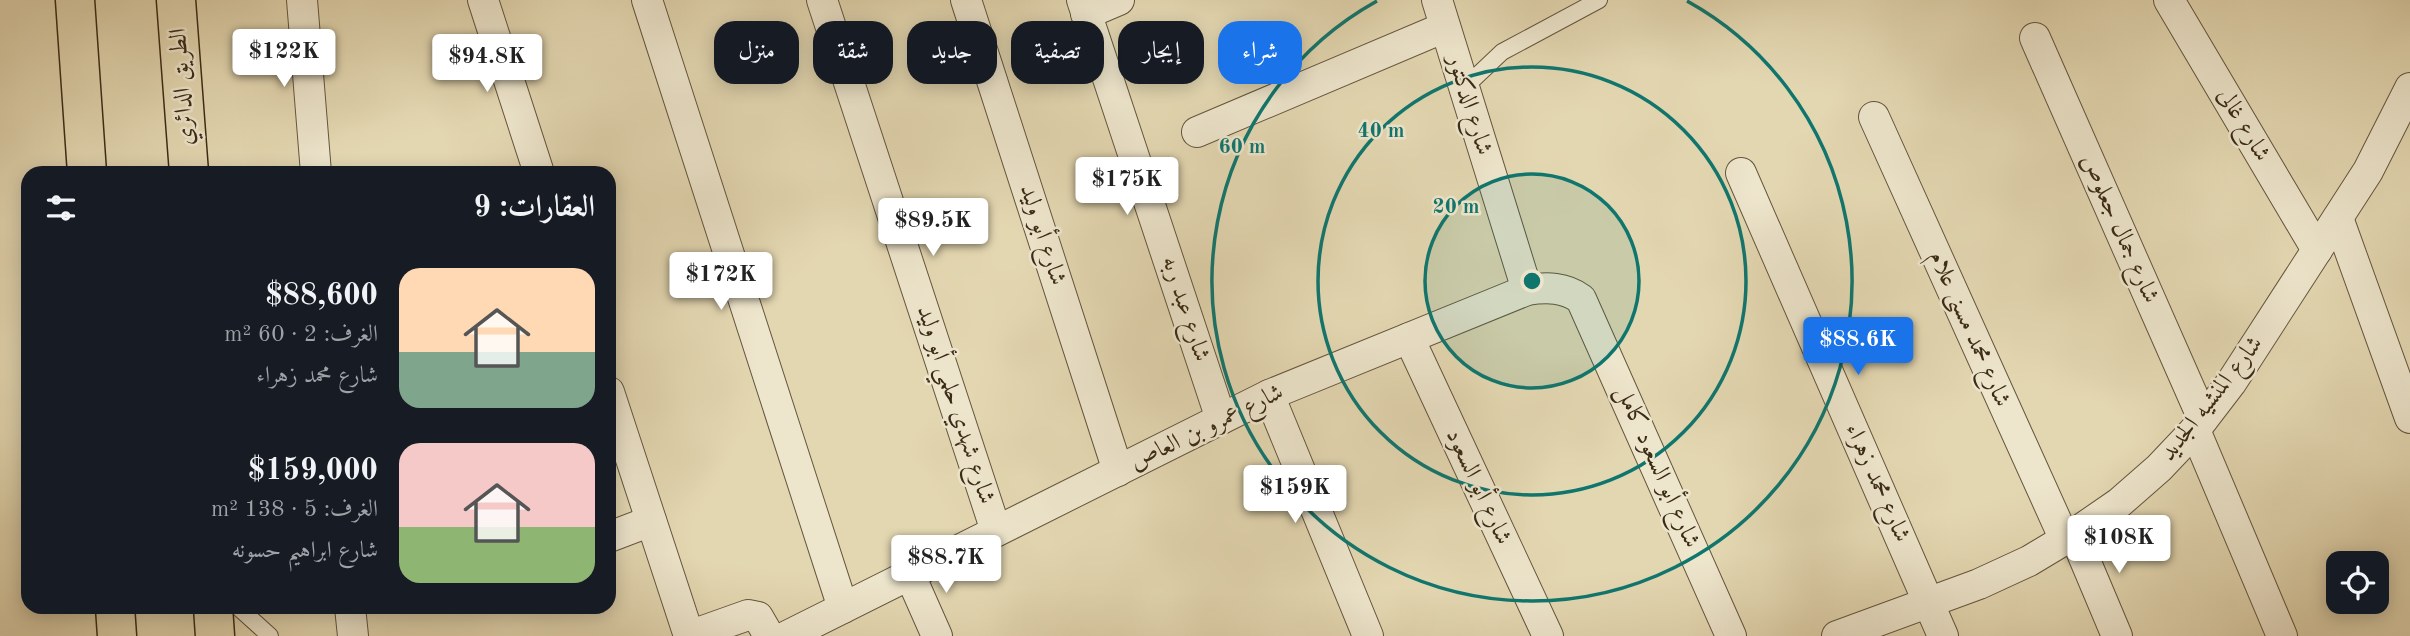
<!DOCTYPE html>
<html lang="ar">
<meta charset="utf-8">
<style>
:root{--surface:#171b24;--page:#242831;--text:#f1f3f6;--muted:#9ea1a6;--accent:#1a73e8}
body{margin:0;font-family:"Old Standard TT",Amiri,serif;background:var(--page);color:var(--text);direction:rtl;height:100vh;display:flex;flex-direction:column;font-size:26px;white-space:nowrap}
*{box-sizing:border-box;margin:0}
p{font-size:23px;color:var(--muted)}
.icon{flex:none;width:38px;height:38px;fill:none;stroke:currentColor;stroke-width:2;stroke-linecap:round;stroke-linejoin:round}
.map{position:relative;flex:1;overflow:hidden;direction:ltr}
.sheet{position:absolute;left:21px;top:166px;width:595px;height:448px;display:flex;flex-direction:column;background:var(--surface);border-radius:21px;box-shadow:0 4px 18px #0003;direction:rtl}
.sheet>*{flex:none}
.guide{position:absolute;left:637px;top:21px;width:665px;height:63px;direction:rtl;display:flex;gap:14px}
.controls{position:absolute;left:2326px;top:551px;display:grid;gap:14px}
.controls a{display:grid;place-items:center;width:63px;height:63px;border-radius:14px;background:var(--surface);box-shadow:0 4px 18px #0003;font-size:35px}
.price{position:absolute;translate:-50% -60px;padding:0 16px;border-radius:7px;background:#fff;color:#222;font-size:23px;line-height:46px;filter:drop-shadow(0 2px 4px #0008)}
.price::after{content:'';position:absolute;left:50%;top:42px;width:21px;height:16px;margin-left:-10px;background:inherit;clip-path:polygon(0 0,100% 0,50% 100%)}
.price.current{background:var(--accent);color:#fff}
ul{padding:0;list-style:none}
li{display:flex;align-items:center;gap:21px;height:175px;padding:0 21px}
li span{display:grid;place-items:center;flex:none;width:196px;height:140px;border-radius:21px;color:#555}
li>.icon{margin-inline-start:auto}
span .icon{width:84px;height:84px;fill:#fffc;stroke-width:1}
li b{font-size:30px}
h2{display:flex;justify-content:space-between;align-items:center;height:84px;padding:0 21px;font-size:30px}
.pill{padding:0 24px;border-radius:21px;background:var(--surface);box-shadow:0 4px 18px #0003;font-size:24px;line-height:63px}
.pill.current{background:var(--accent);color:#fff}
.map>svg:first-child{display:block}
</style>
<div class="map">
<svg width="2410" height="636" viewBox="0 0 2410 636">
<rect width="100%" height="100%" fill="#e3d7b1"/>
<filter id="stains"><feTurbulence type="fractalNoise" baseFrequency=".00286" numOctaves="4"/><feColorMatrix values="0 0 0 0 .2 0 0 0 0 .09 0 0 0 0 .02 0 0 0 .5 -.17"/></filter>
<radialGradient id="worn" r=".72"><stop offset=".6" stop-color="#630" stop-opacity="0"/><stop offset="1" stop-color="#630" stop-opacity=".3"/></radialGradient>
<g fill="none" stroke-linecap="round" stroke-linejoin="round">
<defs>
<g id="service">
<path d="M1464,88L1502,52L1599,0"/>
<path d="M238,607L270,636"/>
</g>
<g id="minor">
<path d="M302,0L316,173"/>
<path d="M483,0L539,173"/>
<path d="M647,0L843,608"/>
<path d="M822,0L996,531"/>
<path d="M966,0L1118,471"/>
<path d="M1082,0L1221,419"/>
<path d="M1437,0L1527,290"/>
<path d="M2169,0L2317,250"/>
<path d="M1086,14L1119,0"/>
<path d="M2035,38L2203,419"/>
<path d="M1874,117L2065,540"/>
<path d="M1197,132L1445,27"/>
<path d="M1741,173L1943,636"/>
<path d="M2338,218L2410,418"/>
<path d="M1409,338L1548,636"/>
<path d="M609,392L689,636"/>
<path d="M1269,395L1368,636"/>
<path d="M2195,430L2282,636"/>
<path d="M2074,534L2117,636"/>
<path d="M609,537L651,521"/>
<path d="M910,575L937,636"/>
<path d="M350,607L353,636"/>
<path d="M689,636L748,615L758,617L769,636"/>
<path d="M787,636L1269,395L1527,290C1547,287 1565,287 1581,299L1731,636"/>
<path d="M1837,636L1979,584L2029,561L2074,534L2119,503L2159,468L2195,430L2231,383L2368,171L2410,88"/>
</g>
<g id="motorway">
<path d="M75,0L87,173"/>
<path d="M176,0L189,173"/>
<path d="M115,607L117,636"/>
<path d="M213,607L215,636"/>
</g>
</defs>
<use href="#service" stroke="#64563e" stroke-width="18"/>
<use href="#minor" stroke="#64563e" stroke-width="32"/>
<use href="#motorway" stroke="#3a2b17" stroke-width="41"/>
<use href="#service" stroke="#ede5cc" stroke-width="16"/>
<use href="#minor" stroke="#ede5cc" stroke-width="30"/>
<use href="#motorway" stroke="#e3d7b1" stroke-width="38"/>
</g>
<circle cx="1532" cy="281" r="107" fill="#0f766e" fill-opacity=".12"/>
<g fill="none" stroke="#0f766e" stroke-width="3.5">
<circle cx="1532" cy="281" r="107"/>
<circle cx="1532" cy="281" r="214"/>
<path d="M1687 1A320 320 0 1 1 1377 1"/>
</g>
<g text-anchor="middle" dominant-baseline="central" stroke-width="5" stroke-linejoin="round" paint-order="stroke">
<g font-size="24" fill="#3a2b17" stroke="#ede5cc">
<text transform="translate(183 87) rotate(-94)">الطريق الدائري</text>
<text transform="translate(1469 105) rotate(73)">شارع الدكتور</text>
<text transform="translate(2243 125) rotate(59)">شارع غالى</text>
<text transform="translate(2119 229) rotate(66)">شارع جمال جعلوص</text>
<text transform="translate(1042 235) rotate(72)">شارع أبو وليد</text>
<text transform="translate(1185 309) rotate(72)">شارع عبد ربه</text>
<text transform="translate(1969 329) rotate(66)">شارع محمد مسنى علام</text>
<text transform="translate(2212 399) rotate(-52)">شارع المنشيه الجديد</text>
<text transform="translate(955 405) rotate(72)">شارع شهدي حلمي أبو وليد</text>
<text transform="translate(1207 428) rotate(-26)">شارع عمرو بن العاص</text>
<text transform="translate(1657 467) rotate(66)">شارع أبو السعود كامل</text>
<text transform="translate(1877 483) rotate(66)">شارع محمد زهراء</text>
<text transform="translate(1478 487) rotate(65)">شارع أبو السعود</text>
</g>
</g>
<circle cx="1532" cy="281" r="10" fill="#0f766e" stroke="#ede5cc" stroke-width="3.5"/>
<g font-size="21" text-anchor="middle" font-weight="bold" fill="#0f766e" stroke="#ede5cc" stroke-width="5" stroke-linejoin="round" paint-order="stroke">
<text x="1381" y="137">40 m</text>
<text x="1242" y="153">60 m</text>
<text x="1456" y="213">20 m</text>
</g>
<rect width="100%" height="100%" filter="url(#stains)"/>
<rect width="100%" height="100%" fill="url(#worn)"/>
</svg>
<div class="controls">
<a><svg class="icon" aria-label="locate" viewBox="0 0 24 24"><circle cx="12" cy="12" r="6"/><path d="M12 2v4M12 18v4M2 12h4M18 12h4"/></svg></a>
</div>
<b class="price" style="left:284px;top:89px">$122K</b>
<b class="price" style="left:487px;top:94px">$94.8K</b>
<b class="price" style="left:1127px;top:217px">$175K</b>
<b class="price" style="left:933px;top:258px">$89.5K</b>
<b class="price" style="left:721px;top:312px">$172K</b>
<b class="price current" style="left:1858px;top:377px">$88.6K</b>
<b class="price" style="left:1295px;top:525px">$159K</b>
<b class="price" style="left:2119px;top:575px">$108K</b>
<b class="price" style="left:946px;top:595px">$88.7K</b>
<div class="guide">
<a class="pill current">شراء</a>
<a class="pill">إيجار</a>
<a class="pill">تصفية</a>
<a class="pill">جديد</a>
<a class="pill">شقة</a>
<a class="pill">منزل</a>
</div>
<section class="sheet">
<h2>العقارات: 9<svg class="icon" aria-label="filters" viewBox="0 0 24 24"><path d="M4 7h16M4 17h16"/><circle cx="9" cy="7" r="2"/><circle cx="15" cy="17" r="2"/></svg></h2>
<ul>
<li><span style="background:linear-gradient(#ffd9b3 60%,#7fa58c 0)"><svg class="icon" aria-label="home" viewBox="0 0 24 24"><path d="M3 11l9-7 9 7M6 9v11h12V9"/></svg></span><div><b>$88,600</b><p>الغرف: 2 · 60 m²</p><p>شارع محمد زهراء</p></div></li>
<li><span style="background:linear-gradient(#f6c9c9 60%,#8fb573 0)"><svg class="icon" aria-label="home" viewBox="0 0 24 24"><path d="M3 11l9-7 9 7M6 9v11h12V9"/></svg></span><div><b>$159,000</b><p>الغرف: 5 · 138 m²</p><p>شارع ابراهيم حسونه</p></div></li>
</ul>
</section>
</div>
